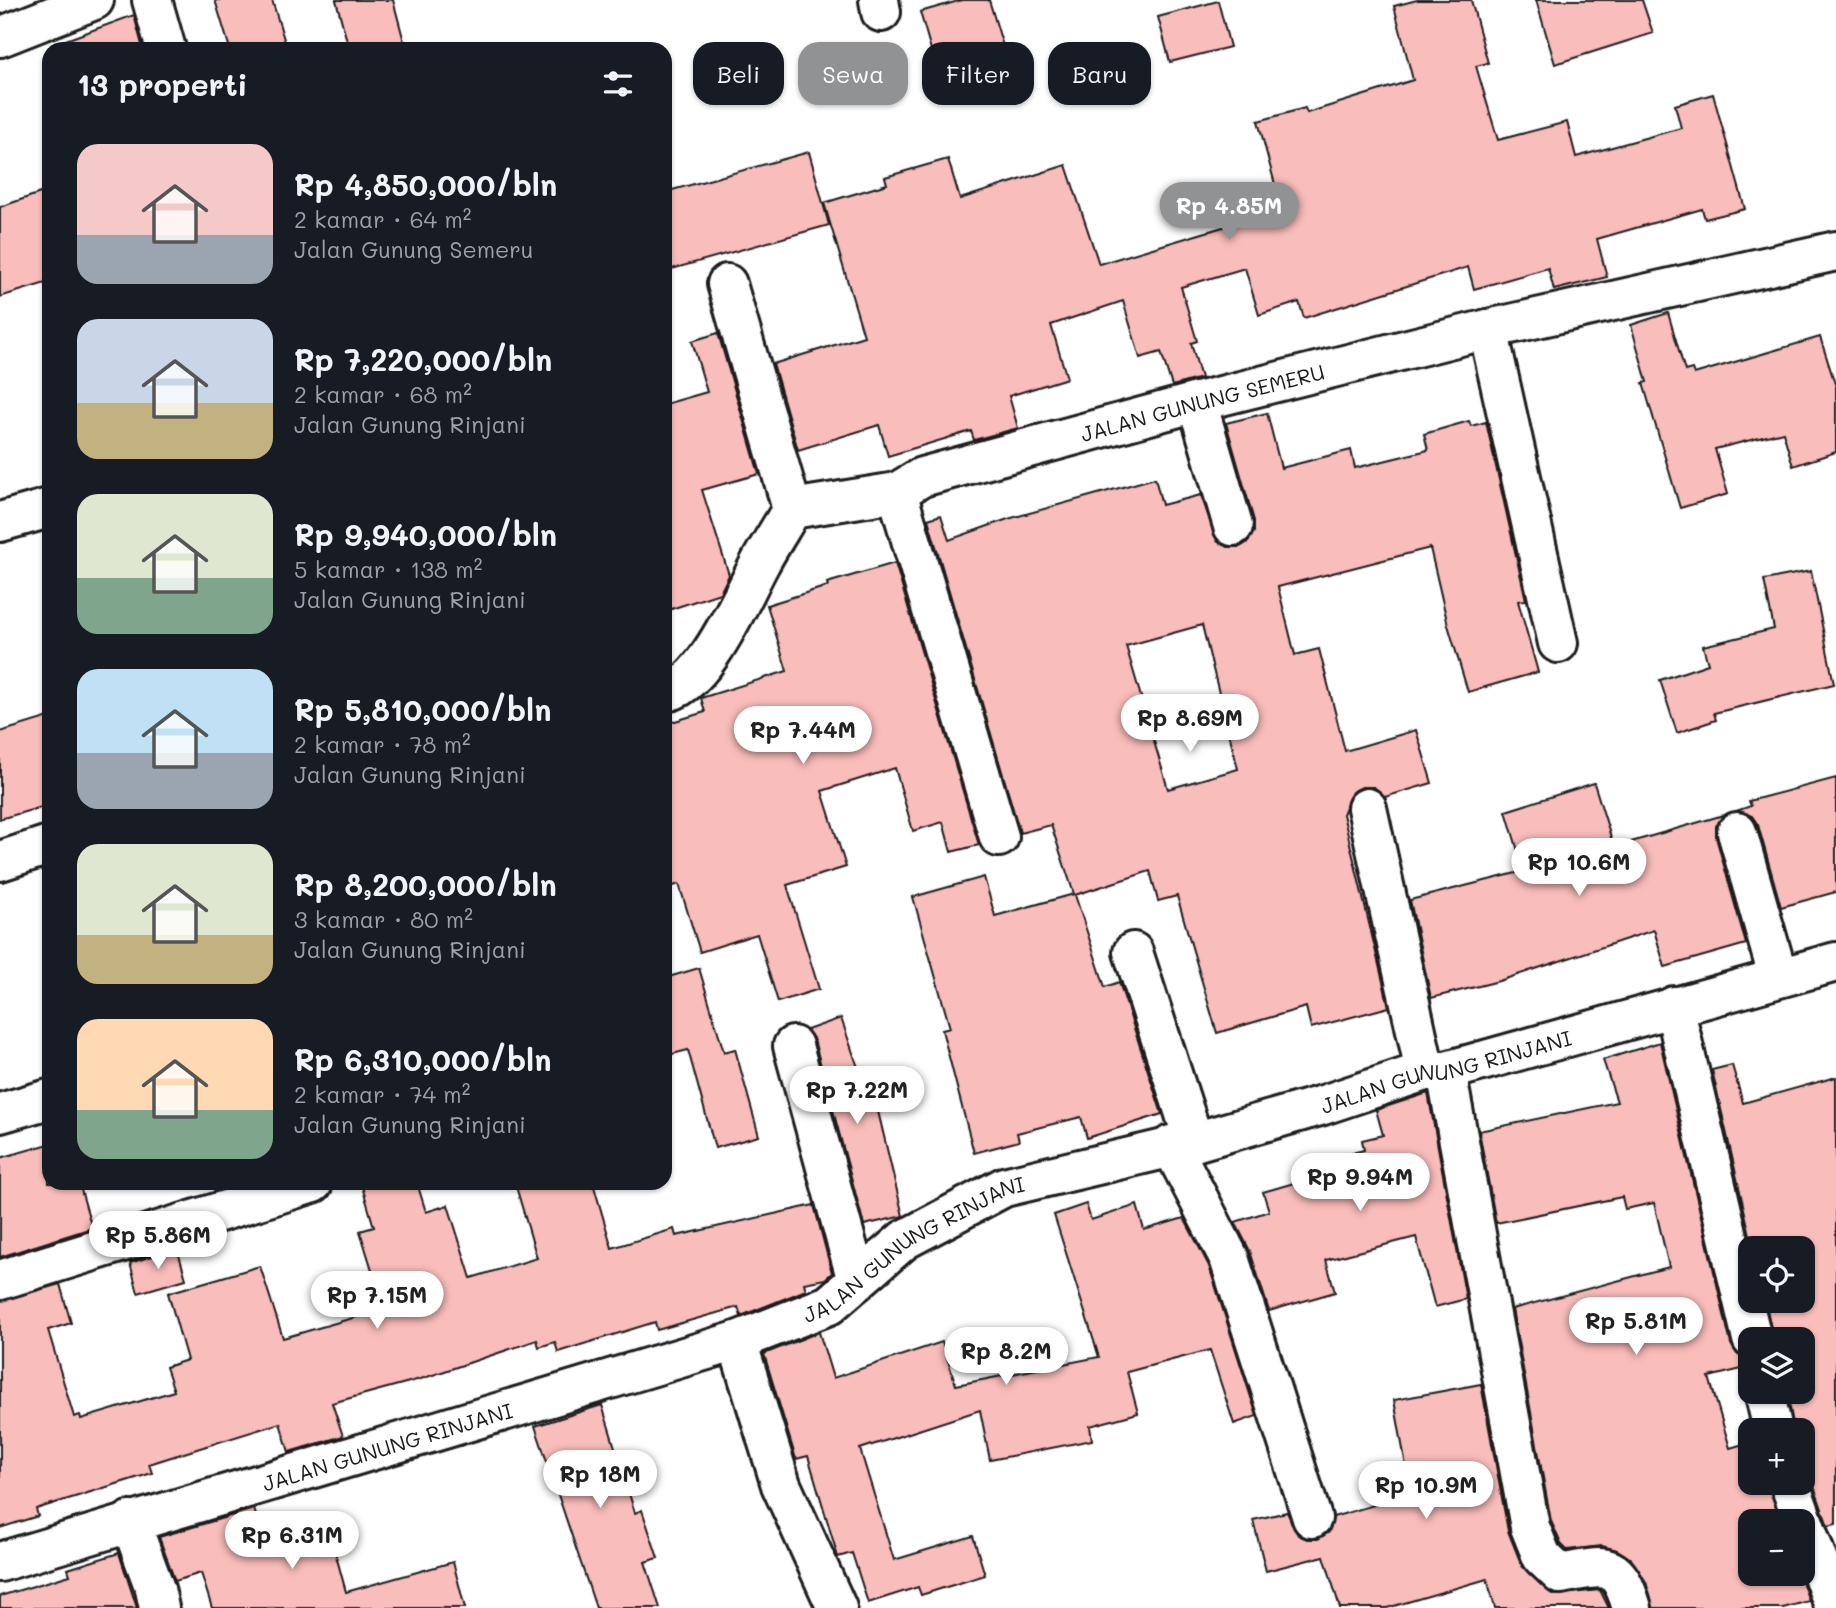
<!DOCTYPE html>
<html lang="id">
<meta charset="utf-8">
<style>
:root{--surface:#171b24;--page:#20242c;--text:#f1f3f6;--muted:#9ea1a6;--accent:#919294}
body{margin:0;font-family:Mali,sans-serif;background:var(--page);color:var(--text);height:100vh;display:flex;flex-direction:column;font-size:26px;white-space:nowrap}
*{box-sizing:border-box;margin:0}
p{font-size:23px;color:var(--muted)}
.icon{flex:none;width:38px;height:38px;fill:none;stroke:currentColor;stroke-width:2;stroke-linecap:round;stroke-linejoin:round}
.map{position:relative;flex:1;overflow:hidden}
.drawer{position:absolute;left:42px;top:42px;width:630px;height:1148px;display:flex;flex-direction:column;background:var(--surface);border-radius:21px;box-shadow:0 2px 5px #0004}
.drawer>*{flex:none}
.guide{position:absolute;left:693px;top:42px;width:665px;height:63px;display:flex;gap:14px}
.controls{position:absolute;left:1738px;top:1236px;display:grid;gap:14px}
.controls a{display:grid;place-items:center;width:77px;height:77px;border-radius:14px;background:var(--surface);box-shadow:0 2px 5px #0004;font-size:35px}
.price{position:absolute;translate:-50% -60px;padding:0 16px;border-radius:24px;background:#fff;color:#222;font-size:23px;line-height:46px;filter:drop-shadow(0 2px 4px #0008)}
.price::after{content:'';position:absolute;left:50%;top:42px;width:21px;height:16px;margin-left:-10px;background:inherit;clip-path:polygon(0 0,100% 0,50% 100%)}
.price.active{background:var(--accent);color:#fff}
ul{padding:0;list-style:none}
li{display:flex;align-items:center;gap:21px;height:175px;padding:0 35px}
li span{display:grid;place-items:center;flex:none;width:196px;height:140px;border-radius:21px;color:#555}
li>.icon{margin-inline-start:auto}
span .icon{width:84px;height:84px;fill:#fffc;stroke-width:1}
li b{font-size:30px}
h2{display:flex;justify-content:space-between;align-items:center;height:84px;padding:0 35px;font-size:30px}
.tag{padding:0 24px;border-radius:21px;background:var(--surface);box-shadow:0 2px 5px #0004;font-size:24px;line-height:63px}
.tag.active{background:var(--accent);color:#fff}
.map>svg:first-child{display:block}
</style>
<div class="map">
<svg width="1836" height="1608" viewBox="0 0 1836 1608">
<rect width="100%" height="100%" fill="#fff"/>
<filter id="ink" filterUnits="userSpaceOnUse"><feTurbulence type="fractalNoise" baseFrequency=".0143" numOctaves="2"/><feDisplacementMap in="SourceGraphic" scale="14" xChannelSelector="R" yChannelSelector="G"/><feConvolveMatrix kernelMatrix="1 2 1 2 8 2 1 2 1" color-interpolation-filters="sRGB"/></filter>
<g filter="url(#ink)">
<g fill="#f9bdbb" stroke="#1c1c1c" stroke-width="2" fill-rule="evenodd">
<path d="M215,0H272L287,49H230Z"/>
<path d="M336,0H393L406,49H349Z"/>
<path d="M962,0H989L1003,46L936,67L920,12Z"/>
<path d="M1417,0H1471L1488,63L1476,66L1498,140L1567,122L1576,157L1681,128L1675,105L1713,94L1745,209L1705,219L1702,209L1597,239L1607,277L1554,290L1548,268L1474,289L1468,267L1304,318L1299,302L1259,315L1245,268L1181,287L1197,341L1191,343L1201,378L1172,386L1161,352L1140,358L1123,301L1051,325L1067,378L1009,396L1018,428L974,440L971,431L888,456L879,425L798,450L773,364L864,336L824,203L887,184L885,177L948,159L960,199L1066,165L1099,264L1233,224L1231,219L1280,203L1258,121L1305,108L1307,113L1413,80L1394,6Z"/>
<path d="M1536,0H1642L1653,33L1555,64Z"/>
<path d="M1218,1L1230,47L1170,62L1158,17Z"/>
<path d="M134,15L143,49H53L52,45Z"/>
<path d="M809,152L829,225L665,271V192Z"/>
<path d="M49,190V282L0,297V207Z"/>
<path d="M1668,313L1685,371L1692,369L1694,374L1820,337L1836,387V452L1793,466L1783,432L1715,449L1728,494L1680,508L1643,383L1647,382L1631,325Z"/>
<path d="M718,333L759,474L702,490L729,575L720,593L665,611V404L707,392L692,341Z"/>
<path d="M1267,413L1281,468L1351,450L1355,468L1428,450L1424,434L1469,421L1471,426L1486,422L1526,600L1518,601L1538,672L1468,692L1448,625L1430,548L1278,587L1295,655L1319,649L1345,751L1416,730L1432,783L1385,797L1374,787H1362L1352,792L1343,814L1389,1007L1311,1028L1306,1007L1217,1033L1177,896L1158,901L1150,871L1075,895L1105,987L1119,982L1162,1114L1087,1138L1081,1117L1017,1133L1019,1141L974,1153L942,1030L950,1028L913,897L984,877L995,916L1074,894L1051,825L1020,833L928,519L941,515L949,540L1008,519L1155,478L1162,505L1201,495L1217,541L1227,547H1240L1248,542L1254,532V521L1226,423ZM1202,625L1238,769L1168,789L1126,646Z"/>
<path d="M895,563L979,845L951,852L943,822L913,831L895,768L822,791L846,867L787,885L819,989L778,1002L757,934L700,952L679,884L665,889V724L705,712L701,698L787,671L767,605L828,586L827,583Z"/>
<path d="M1811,571L1834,684L1714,713L1716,720L1677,733L1660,680L1708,664L1703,646L1774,629L1764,580Z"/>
<path d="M49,717V805L0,819V732Z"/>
<path d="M1836,778V892L1781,907L1758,825L1752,816L1736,811L1751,806L1749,801Z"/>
<path d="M1594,783L1614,847L1727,814L1716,826V837L1746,944L1665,967L1654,930L1499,981L1431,998L1410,900L1524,871L1506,811Z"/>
<path d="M699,968L724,1052L735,1049L759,1136L715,1148L688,1050L665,1056V978Z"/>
<path d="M841,1018L872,1108L877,1107L903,1216L864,1225L814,1040L807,1030Z"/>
<path d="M1660,1042L1731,1344L1737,1354L1750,1360V1367L1709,1377L1730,1448L1750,1442V1482H1768L1780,1521H1750V1573H1799L1809,1601L1783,1608H1653L1646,1582L1631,1559L1617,1550L1602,1546L1567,1550L1561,1544L1551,1521L1512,1309L1669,1267L1654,1203L1625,1209L1622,1197L1496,1223L1479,1131L1617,1102L1603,1060Z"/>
<path d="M1732,1065L1743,1103L1836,1077V1524L1828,1526L1810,1475L1802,1465V1430H1794L1787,1391H1802V1339H1773L1765,1300H1802V1248H1753L1712,1070Z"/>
<path d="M1428,1093L1466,1299L1435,1307L1416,1237L1326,1260L1335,1292L1269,1311L1250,1251L1235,1222L1269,1211L1263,1192L1342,1169L1339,1156L1364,1150L1362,1140L1383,1135L1376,1110Z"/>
<path d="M49,1144V1183H79L92,1228L0,1257V1158Z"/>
<path d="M361,1183H417L426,1212L448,1205L471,1278L537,1258L515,1183H593L612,1248L674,1229L676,1236L814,1205L832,1273L825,1279L804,1283L806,1290L741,1316L738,1307L657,1330L655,1322L558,1352L555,1342L539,1347L537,1340L424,1378L332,1403L343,1436L289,1452L280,1423L149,1464L152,1473L36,1509L38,1516L0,1528V1301L60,1284L71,1323L48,1330L74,1417L80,1415L81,1419L174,1391L166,1367L187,1360L168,1293L260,1266L283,1338L384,1309L360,1231L374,1227Z"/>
<path d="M1086,1204L1091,1220L1137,1205L1144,1230L1184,1218L1209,1266L1257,1416L1234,1424L1210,1350L1127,1372L1138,1413L1090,1426L1092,1440L990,1460L980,1410L860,1449L894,1560L973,1536L985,1575L921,1595L918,1587L868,1603L852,1553L838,1557L808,1456L796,1459L764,1354L819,1332L833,1378L942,1342L956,1385L1099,1357L1054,1215Z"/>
<path d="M177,1248L186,1279L138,1293L130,1263Z"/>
<path d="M1481,1384L1508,1531L1522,1566L1553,1595L1600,1590L1609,1608H1495L1487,1579L1387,1608H1340L1324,1556L1266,1571L1253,1520L1287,1512L1298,1535L1307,1539H1318L1329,1532L1333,1517L1411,1494L1394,1400Z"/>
<path d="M602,1405L635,1513L642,1510L658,1558L645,1562L660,1608H596L535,1426Z"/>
<path d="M254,1509L265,1544L328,1526L346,1592L453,1562L465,1608H212L201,1573L175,1581L159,1537Z"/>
<path d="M119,1553L137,1608H0V1596L70,1575L68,1569Z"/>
</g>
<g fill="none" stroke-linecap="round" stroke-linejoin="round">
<defs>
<g id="minor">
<path d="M152,0L166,49"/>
<path d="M879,0L881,12"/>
<path d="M0,37L94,0"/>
<path d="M727,284L792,509"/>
<path d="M1488,329L1558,643"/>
<path d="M1197,402L1233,526"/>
<path d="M897,492L999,837"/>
<path d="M0,522L49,508"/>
<path id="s1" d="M665,692C704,688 742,596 759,565C769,546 781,528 792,509L897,492L922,477L1197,402L1488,329L1836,251"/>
<path d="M1367,808L1425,1071"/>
<path d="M1737,832L1778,976"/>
<path d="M0,861L49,845"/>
<path d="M1133,952L1194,1142"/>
<path d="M1674,1006L1752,1339"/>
<path d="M793,1046L857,1281"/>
<path d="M1446,1071L1530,1527L1542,1557L1560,1574C1605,1566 1617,1558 1632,1608"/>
<path d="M0,1113L49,1099"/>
<path d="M1171,1145L1229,1258L1312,1518"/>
<path d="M0,1280L313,1183"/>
<path d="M737,1341L781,1485L837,1608"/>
<path d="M1764,1391L1773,1430"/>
<path d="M1789,1482L1832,1600"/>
<path d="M130,1521L155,1589L159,1608"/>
<path id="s2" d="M0,1562L737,1341L829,1305L904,1240L1004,1187L1194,1142L1323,1105L1425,1071H1446L1836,962"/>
</g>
</defs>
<use href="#minor" stroke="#1c1c1c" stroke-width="44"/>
<use href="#minor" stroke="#fff" stroke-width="38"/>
</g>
</g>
<g text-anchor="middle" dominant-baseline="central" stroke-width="5" stroke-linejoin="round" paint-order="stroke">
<g font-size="21" fill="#1c1c1c" stroke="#fff">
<text stroke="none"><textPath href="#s1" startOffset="653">JALAN GUNUNG SEMERU</textPath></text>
<text stroke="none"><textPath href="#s2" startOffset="1538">JALAN GUNUNG RINJANI</textPath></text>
<text stroke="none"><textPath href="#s2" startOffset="971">JALAN GUNUNG RINJANI</textPath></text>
<text stroke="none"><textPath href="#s2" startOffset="404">JALAN GUNUNG RINJANI</textPath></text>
</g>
</g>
</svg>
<div class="controls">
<a><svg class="icon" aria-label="locate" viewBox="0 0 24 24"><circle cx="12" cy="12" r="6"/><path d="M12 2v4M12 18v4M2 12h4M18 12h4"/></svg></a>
<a><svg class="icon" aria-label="layers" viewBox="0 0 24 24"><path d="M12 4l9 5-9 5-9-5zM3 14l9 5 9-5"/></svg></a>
<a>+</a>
<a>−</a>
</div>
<b class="price active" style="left:1229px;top:242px">Rp 4.85M</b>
<b class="price" style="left:1190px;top:754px">Rp 8.69M</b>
<b class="price" style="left:803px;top:766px">Rp 7.44M</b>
<b class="price" style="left:1579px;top:898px">Rp 10.6M</b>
<b class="price" style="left:857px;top:1126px">Rp 7.22M</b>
<b class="price" style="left:1360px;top:1213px">Rp 9.94M</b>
<b class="price" style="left:158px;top:1271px">Rp 5.86M</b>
<b class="price" style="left:377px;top:1331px">Rp 7.15M</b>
<b class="price" style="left:1636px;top:1357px">Rp 5.81M</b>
<b class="price" style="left:1006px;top:1387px">Rp 8.2M</b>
<b class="price" style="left:600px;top:1510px">Rp 18M</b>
<b class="price" style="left:1426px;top:1521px">Rp 10.9M</b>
<b class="price" style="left:292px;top:1571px">Rp 6.31M</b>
<div class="guide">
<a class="tag">Beli</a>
<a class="tag active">Sewa</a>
<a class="tag">Filter</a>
<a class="tag">Baru</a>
</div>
<section class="drawer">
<h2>13 properti<svg class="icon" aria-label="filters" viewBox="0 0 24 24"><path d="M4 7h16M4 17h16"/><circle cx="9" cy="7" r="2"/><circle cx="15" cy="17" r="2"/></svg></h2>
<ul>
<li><span style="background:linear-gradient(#f6c9c9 65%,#9aa5b1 0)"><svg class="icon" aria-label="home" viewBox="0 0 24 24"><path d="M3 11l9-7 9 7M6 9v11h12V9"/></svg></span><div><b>Rp 4,850,000/bln</b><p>2 kamar · 64 m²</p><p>Jalan Gunung Semeru</p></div></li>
<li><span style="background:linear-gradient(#c9d6e8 60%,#c2b280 0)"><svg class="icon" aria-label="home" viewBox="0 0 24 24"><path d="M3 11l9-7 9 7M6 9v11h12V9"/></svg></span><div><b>Rp 7,220,000/bln</b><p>2 kamar · 68 m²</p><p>Jalan Gunung Rinjani</p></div></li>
<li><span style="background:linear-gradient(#dfe7d0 60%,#7fa58c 0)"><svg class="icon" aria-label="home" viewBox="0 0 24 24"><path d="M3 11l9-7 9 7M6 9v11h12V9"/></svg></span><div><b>Rp 9,940,000/bln</b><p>5 kamar · 138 m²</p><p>Jalan Gunung Rinjani</p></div></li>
<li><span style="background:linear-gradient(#bfe0f5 60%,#9aa5b1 0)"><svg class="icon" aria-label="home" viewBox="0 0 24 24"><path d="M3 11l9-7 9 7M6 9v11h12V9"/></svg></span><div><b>Rp 5,810,000/bln</b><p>2 kamar · 78 m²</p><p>Jalan Gunung Rinjani</p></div></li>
<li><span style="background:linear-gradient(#dfe7d0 65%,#c2b280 0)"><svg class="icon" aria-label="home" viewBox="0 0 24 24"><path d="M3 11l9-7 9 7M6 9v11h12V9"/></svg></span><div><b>Rp 8,200,000/bln</b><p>3 kamar · 80 m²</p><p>Jalan Gunung Rinjani</p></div></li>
<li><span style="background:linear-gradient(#ffd9b3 65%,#7fa58c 0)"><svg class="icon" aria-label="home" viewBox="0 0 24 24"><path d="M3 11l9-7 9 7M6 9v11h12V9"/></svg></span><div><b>Rp 6,310,000/bln</b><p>2 kamar · 74 m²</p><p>Jalan Gunung Rinjani</p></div></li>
</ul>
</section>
</div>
